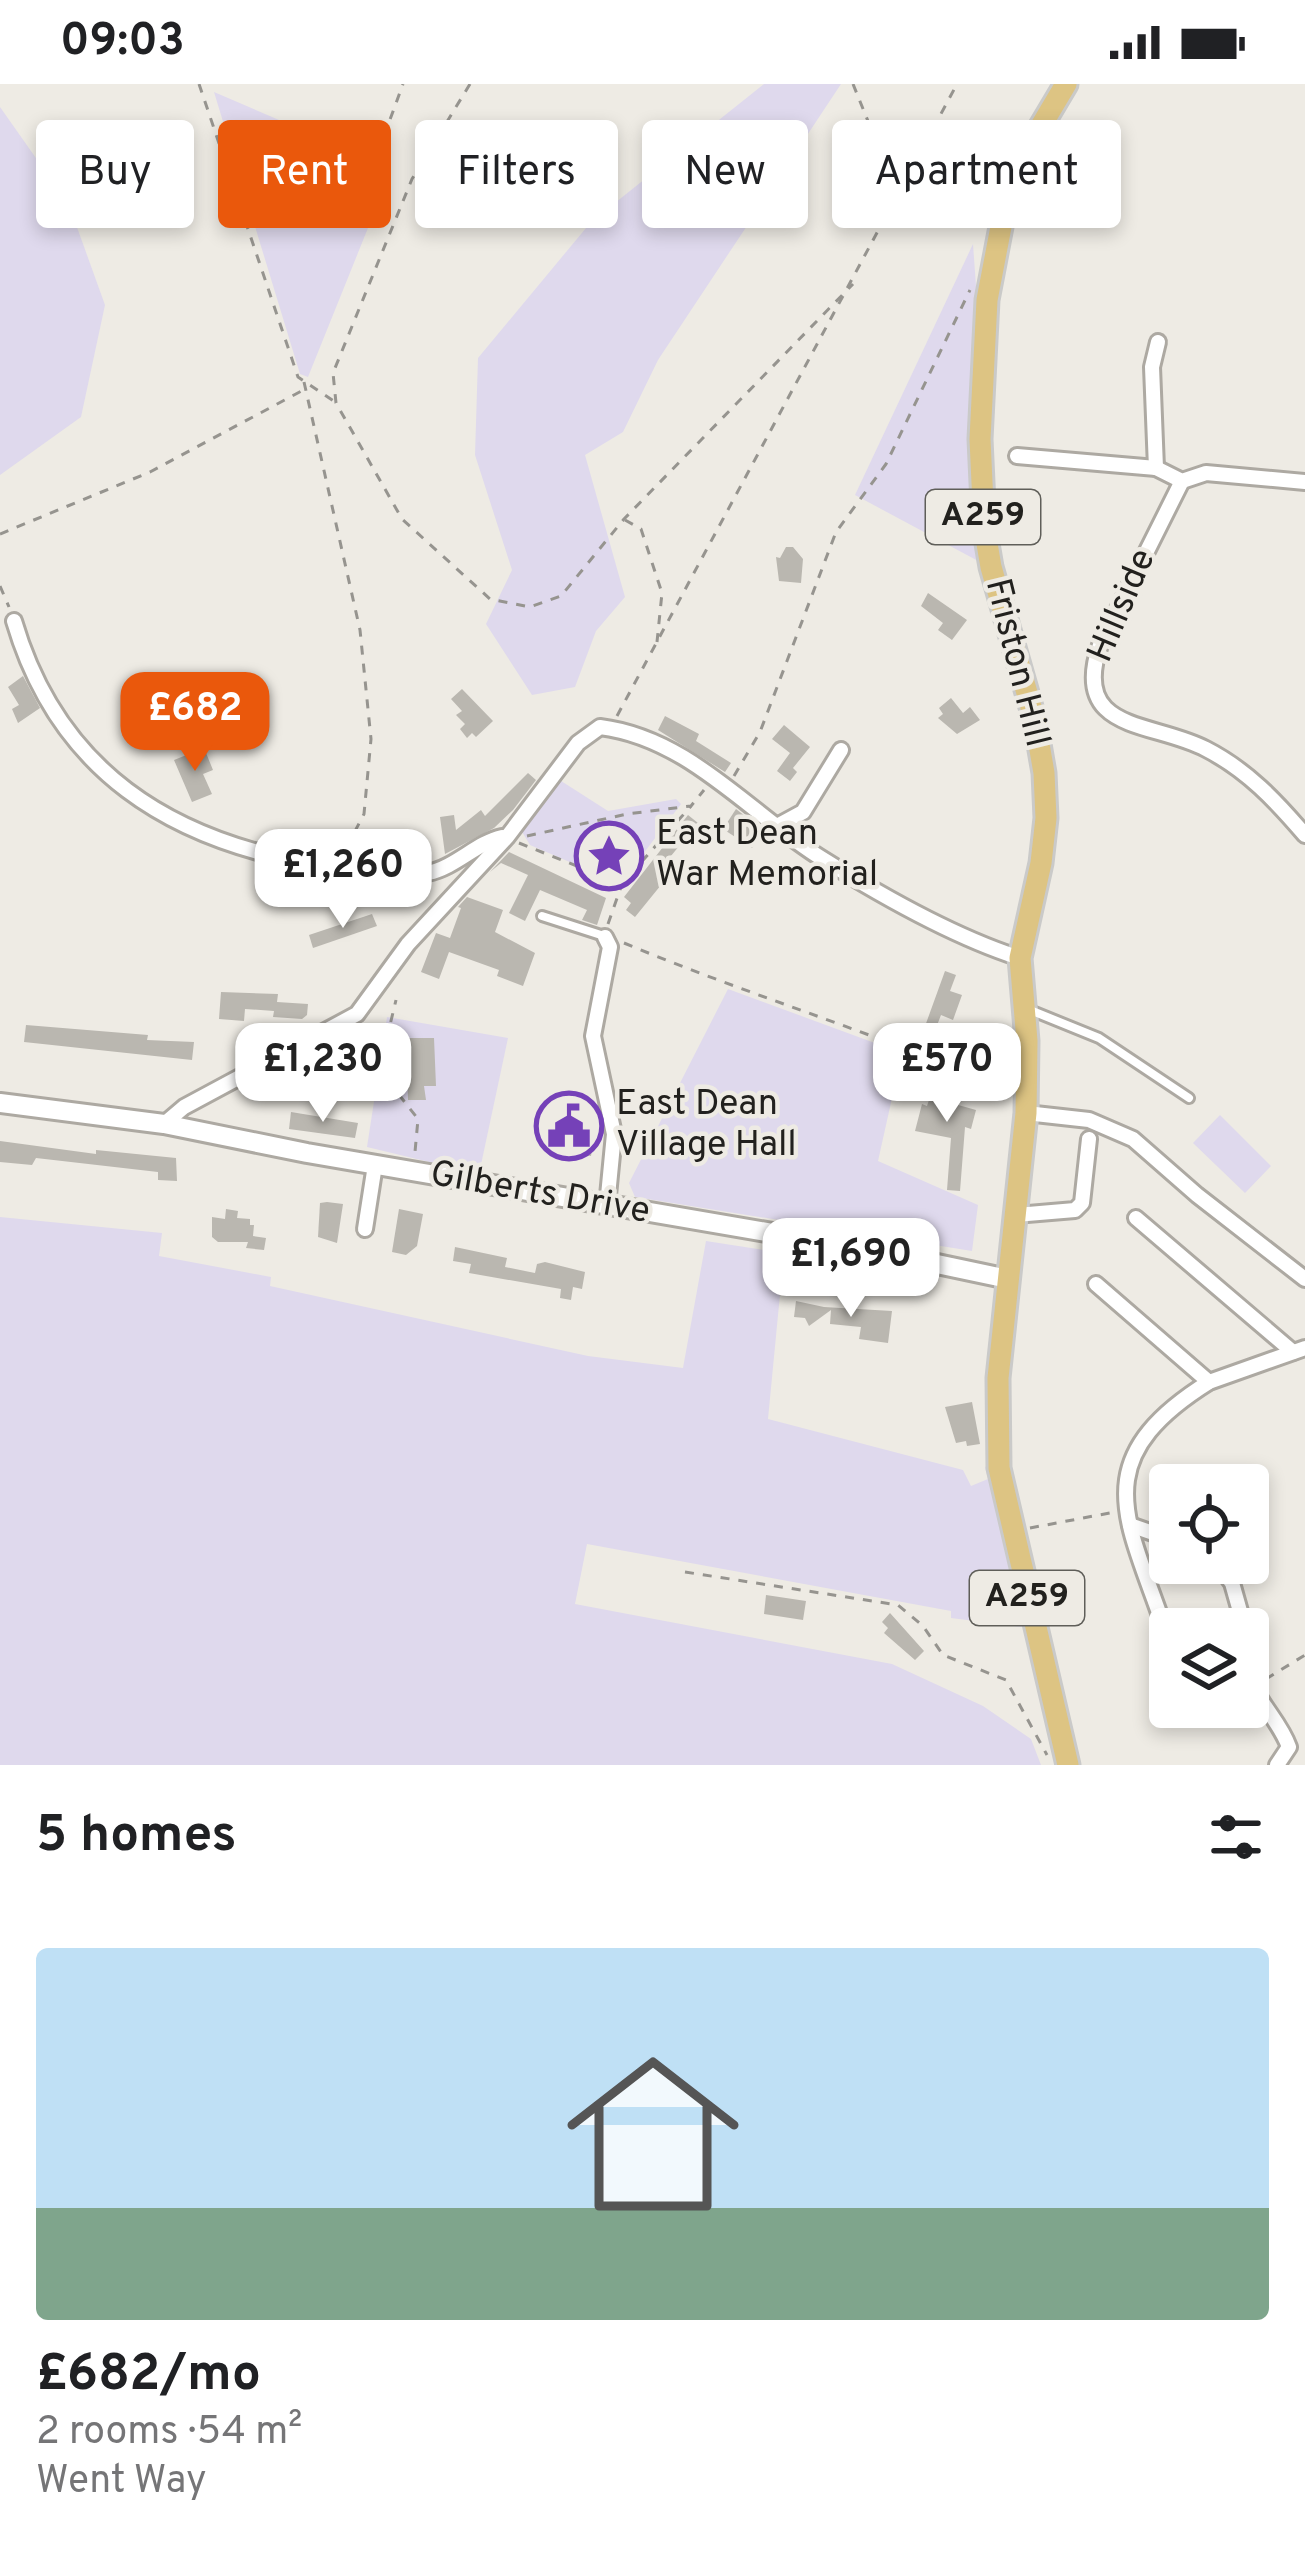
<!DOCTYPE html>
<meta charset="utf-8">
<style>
:root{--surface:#fff;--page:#f2f2f2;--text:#202124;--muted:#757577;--line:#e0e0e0;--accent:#ea580c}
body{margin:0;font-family:Overpass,sans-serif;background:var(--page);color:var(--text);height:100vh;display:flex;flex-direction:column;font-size:45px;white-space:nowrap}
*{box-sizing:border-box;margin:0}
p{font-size:39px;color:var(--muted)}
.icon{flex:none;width:66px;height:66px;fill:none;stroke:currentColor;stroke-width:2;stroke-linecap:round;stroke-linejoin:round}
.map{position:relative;height:1681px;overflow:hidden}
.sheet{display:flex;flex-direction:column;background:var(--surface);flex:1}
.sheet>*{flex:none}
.guide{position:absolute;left:36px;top:36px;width:1233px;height:108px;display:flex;gap:24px}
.buttons{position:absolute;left:1149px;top:1380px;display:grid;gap:24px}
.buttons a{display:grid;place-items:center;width:120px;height:120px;border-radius:12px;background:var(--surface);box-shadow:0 6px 18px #0003;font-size:60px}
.price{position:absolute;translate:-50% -102px;padding:0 27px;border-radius:24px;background:#fff;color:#222;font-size:39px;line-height:78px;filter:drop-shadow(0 3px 6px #0008)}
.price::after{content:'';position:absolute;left:50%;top:72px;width:36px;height:27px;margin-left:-18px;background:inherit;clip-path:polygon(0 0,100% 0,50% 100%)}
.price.selected{background:var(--accent);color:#fff}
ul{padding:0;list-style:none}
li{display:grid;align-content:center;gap:24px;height:636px;padding:0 36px}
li+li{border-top:3px solid var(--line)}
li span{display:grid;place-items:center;height:372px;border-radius:12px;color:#555}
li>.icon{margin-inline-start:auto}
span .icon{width:216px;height:216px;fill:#fffc;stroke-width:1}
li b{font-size:51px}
h2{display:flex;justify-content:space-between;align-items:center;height:144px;padding:0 36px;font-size:51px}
.pill{padding:0 42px;border-radius:12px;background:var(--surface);box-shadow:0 6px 18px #0003;font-size:42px;line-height:108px}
.pill.selected{background:var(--accent);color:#fff}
.status{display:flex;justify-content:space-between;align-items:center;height:84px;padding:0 60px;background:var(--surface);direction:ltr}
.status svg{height:33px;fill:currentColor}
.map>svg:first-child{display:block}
</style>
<div class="status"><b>09:03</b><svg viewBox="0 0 49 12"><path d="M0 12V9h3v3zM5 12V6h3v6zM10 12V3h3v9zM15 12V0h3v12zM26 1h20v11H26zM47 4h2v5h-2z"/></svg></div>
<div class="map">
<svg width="1305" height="1681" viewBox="0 0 1305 1681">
<rect width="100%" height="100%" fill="#eeebe4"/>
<g fill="#dfd9ed">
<path d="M764,0H841L658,276L623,348L585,371L625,513L596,547L575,603L532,611L486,540L512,486L475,371L478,274L591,138Z"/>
<path d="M214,8L307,48L297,80L301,119L333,139L368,144L308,293L300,290Z"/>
<path d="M0,23L69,121L105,221L81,333L0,391Z"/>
<path d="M973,160L977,216L980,478L855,411Z"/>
<path d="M558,695L608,727L676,715L681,720L627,791L607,794L530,761L521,746Z"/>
<path d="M728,905L902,969L878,1077L978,1121L972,1167L635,1113L629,1099Z"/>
<path d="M387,933L508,954L479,1090L367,1063Z"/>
<path d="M1220,1031L1271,1082L1245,1109L1193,1059Z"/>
<path d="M0,1133L162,1149L159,1172L271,1193L270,1202L588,1272L683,1284L706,1157L784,1169L768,1335L963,1386L971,1402L988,1395L985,1383L989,1382L1030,1544L951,1534V1527L587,1460L575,1520L892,1580L983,1622L1031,1655L1041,1681H0Z"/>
</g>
<g fill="#bab7b0">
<path d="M786,463H793L803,475L801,499L779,497L776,473L780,474Z"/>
<path d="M928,509L967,536L952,556L938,546L943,539L921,522Z"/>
<path d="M23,592L40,624L18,639L12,625L19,621L8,603Z"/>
<path d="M462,605L493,637L476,653L472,649L467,654L460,645L465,640L456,631L462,627L451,615Z"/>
<path d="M951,614L963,629L970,623L980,636L957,650L938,634L943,630L939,624Z"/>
<path d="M665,632L699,650L696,657L731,679L725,688L658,646Z"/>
<path d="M784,641L810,663L793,684L797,688L790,697L777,687L790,669L772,655Z"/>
<path d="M204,664L213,686L203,690L212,710L192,718L174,676Z"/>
<path d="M528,689L536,696L513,726L494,744L445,770L440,733L454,731L456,746L481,726L485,732Z"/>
<path d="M736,725L763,746L752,764L723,745Z"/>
<path d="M688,731L698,739L666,778L674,785L635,833L626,826L631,819L624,813Z"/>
<path d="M509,768L606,814L597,841L582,836L587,826L540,806L525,837L509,829L528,791L501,779L490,788Z"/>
<path d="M467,813L503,826L495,848L535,869L523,902L497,892L499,886L449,868L439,895L421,888L436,849L450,854L461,824L458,823Z"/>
<path d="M372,830L377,842L313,864L309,851Z"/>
<path d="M945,887L956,891L950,907L962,911L953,936L941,931L934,949L924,945Z"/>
<path d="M221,908L278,910L277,918L308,920L307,931L302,935L273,933L274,927L245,925L244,937L219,935Z"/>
<path d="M26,941L148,951L147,956L194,958L192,976L24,958Z"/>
<path d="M406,954H434L436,1002H424L426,1016H408Z"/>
<path d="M939,986L953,991L944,1017L976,1026L971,1045L965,1043L960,1107L947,1106L951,1054L915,1047L922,1020L927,1022Z"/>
<path d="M558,1012L587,1017L583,1045L595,1047L591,1072L575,1070L574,1075L549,1071Z"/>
<path d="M291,1028L358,1039L355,1054L289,1045Z"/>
<path d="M0,1057L96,1070V1066L176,1074L177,1097L158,1096V1088L36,1074L32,1081L0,1078Z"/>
<path d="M327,1118L343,1120L337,1159L318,1153L320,1119Z"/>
<path d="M226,1125L238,1127L237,1134L250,1135V1141H254L253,1152L266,1154L264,1166L246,1164L248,1158H218L212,1153V1133L225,1135Z"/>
<path d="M399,1125L423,1130L417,1162L406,1171L392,1168Z"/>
<path d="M455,1163L507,1174L505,1183L535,1189L537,1180L545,1178L585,1188L582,1205L573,1203L571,1216L560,1214L561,1205L469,1189L471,1180L453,1177Z"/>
<path d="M796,1217L824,1223L892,1227L888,1259L859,1255L861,1243L830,1240L831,1226L809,1242L805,1234L794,1233Z"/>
<path d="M972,1318L980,1360L967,1362L966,1357L956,1359L945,1323Z"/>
<path d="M766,1511L806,1517L803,1536L764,1530Z"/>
<path d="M890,1529L924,1567L915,1576L884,1549L888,1544L882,1538Z"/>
</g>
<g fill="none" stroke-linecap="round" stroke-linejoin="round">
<defs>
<g id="service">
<path d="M542,832L604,852"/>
<path d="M1025,924L1099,954L1189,1014"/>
</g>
<g id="minor">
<path d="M1017,372L1156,384L1182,397L1206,389L1305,398"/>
<path d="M1156,384L1152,283L1158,258"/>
<path d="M1182,397L1100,561C1070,649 1153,637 1206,665C1247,686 1276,717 1305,751"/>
<path d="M14,537C58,687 170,757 318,781C353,786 392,796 428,789C456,783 476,759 502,753"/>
<path d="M779,741L803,728L841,666"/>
<path d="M605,853L610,863L593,952L614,1050L607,1122"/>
<path d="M1026,1029L1089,1036L1133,1055L1197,1111L1305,1195"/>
<path d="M164,1040L184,1023L357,930L408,860L507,753L578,659L600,643C689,654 750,730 821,774C880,811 954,853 1020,874"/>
<path d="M1015,1131L1075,1126L1082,1119L1089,1055"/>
<path d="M1136,1134L1293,1268"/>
<path d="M365,1145L375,1081"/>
<path d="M1096,1200L1209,1298"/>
<path d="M1130,1441L1170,1455"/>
<path d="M1217,1479L1232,1499L1245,1545"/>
<path d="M1170,1561C1132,1441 1078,1380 1209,1298L1305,1264"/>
<path d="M1248,1587C1255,1617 1279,1635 1289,1663L1277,1681"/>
</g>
<path id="tertiary" d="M0,1019L164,1040L307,1069L871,1166L1008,1195"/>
<path id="primary" d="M1066,0L1028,64L1004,127L987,216L980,355L984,442L991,483L1035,637L1044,689L1046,734L1041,779L1020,874L1027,957L1026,1029L998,1294L999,1384L1068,1681"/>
</defs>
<use href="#service" stroke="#ada9a2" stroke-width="14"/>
<use href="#minor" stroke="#ada9a2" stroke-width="20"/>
<use href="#tertiary" stroke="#ada9a2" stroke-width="24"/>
<use href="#primary" stroke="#cacac9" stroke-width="27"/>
<g stroke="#96948f" stroke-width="3" stroke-dasharray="9 9" stroke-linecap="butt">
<path d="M199,0L298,293L335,318"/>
<path d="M470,0L412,95L333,289L336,319L402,435L490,515L530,523L561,512L624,435L853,200"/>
<path d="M853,0L897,109"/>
<path d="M384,52L403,0"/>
<path d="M304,298L360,546L371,655L364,730L343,770"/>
<path d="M625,436L641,445L662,509L657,558"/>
<path d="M0,450L150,388L307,304"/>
<path d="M0,502L9,523"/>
<path d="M617,632L957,0"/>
<path d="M734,692L760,648L836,448L886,380L970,206"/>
<path d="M527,752L627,730L691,722L704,706"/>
<path d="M519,759L622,800"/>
<path d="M608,840L622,800L691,722"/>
<path d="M624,859C751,912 882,951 1007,1006"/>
<path d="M402,967L389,974L397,984L400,1012L418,1035L415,1068"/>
<path d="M388,972L384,966L396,916"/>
<path d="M1030,1444L1115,1428"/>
<path d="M685,1488L898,1521L923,1542L943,1571L1006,1596L1047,1671"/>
<path d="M1266,1595L1305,1571"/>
</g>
<use href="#service" stroke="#fff" stroke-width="8"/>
<use href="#minor" stroke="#fff" stroke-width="14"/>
<use href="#tertiary" stroke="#fff" stroke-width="18"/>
<use href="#primary" stroke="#ddc483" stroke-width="21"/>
</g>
<defs>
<symbol id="sight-ring" viewBox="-11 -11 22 22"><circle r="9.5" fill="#eeebe4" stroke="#7541b8" stroke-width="1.5"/><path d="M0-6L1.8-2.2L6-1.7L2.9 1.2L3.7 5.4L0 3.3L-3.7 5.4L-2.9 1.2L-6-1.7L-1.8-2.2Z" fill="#7541b8"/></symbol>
<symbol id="civic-ring" viewBox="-11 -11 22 22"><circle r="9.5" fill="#eeebe4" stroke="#7541b8" stroke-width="1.5"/><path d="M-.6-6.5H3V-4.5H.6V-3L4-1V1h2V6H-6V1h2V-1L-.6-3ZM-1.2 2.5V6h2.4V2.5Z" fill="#7541b8"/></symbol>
</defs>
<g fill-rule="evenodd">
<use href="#sight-ring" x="571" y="734" width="76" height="76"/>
<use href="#civic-ring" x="531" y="1004" width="76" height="76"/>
</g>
<g text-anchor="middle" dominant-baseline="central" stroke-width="9" stroke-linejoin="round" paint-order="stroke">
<g fill="#eeebe4" stroke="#5f5e59" stroke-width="3">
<rect x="926" y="406" width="114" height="54" rx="9"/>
<rect x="970" y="1487" width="114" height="54" rx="9"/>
</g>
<g font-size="33" font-weight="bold" fill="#22211e">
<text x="983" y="433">A259</text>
<text x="1027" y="1514">A259</text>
</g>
<g font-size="36" fill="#22211e" stroke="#eeebe4">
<text transform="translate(1123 522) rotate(-67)">Hillside</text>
<text transform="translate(1016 579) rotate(76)">Friston Hill</text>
<text transform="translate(540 1110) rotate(10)">Gilberts Drive</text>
</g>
<g font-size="36" fill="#22211e" stroke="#eeebe4" text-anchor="start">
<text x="656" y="751">East Dean<tspan x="656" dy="41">War Memorial</tspan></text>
<text x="616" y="1021">East Dean<tspan x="616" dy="41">Village Hall</tspan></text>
</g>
</g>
</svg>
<div class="buttons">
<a><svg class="icon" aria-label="locate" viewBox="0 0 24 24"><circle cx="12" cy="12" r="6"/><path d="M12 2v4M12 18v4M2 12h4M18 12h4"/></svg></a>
<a><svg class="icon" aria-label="layers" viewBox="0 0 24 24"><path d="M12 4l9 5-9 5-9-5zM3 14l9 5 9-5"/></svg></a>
</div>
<b class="price selected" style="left:195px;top:690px">£682</b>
<b class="price" style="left:343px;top:847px">£1,260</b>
<b class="price" style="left:323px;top:1041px">£1,230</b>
<b class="price" style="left:947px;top:1041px">£570</b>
<b class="price" style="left:851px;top:1236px">£1,690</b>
<div class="guide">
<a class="pill">Buy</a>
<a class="pill selected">Rent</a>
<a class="pill">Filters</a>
<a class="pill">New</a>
<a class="pill">Apartment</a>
</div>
</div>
<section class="sheet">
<h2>5 homes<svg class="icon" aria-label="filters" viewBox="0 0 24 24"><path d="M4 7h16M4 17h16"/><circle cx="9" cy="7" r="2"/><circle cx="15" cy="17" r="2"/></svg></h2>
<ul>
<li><span style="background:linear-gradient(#bfe0f5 70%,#7fa58c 0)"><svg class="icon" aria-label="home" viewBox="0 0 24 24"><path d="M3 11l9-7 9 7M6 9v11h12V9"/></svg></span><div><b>£682/mo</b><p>2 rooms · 54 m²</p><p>Went Way</p></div></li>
</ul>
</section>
